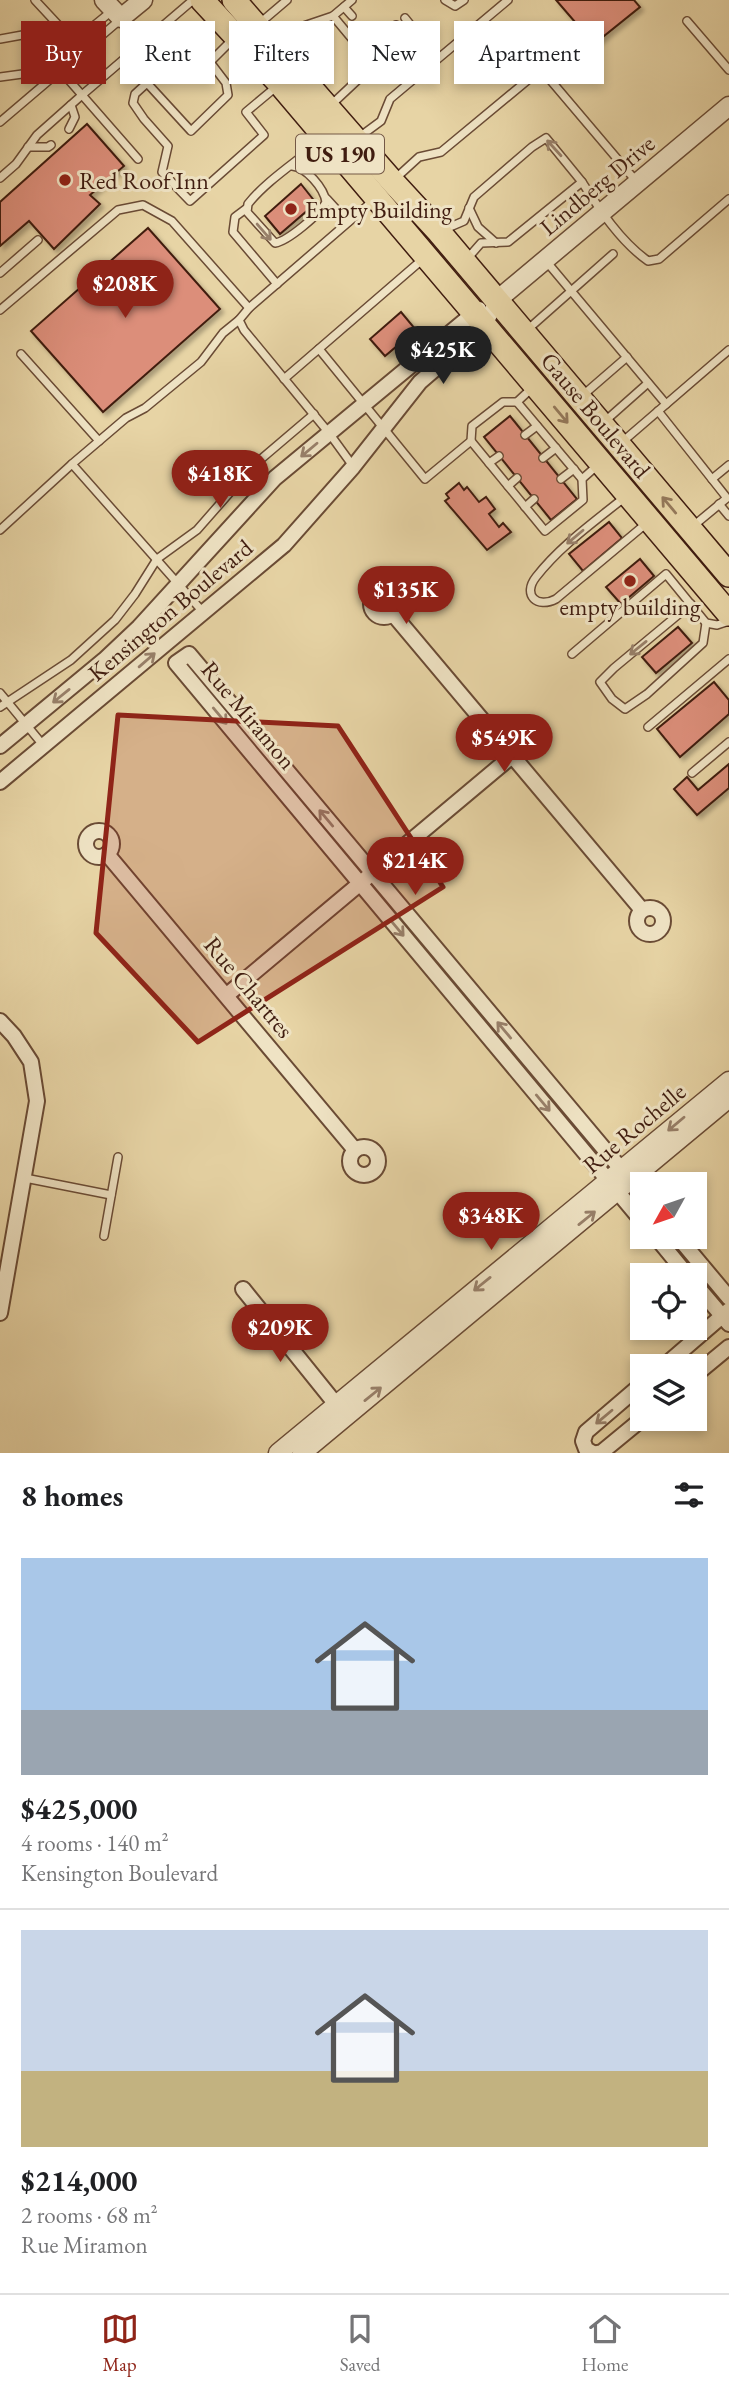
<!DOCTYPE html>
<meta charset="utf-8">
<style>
:root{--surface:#fff;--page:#f6f6f6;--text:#202124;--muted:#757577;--line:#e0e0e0;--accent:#8f2418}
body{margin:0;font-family:"EB Garamond",serif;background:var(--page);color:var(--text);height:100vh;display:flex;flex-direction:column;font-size:26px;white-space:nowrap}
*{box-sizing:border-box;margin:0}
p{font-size:23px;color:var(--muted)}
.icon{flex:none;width:38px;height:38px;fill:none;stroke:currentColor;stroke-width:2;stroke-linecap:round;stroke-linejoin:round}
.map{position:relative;height:1453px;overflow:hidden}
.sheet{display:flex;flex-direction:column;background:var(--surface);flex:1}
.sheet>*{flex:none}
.guide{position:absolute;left:21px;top:21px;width:688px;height:63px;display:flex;gap:14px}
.needle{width:46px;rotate:230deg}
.controls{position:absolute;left:630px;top:1172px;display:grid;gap:14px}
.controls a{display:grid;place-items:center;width:77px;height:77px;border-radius:0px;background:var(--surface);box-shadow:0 4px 10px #0003;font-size:35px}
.price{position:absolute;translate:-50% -60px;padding:0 16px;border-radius:24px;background:var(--accent);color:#fff;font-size:23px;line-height:46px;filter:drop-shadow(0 2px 4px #0008)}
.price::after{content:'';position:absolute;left:50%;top:42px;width:21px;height:16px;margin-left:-10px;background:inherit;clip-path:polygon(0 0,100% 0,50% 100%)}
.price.active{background:#222;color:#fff}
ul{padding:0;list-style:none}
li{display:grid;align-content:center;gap:14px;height:371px;padding:0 21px}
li+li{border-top:2px solid var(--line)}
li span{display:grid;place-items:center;height:217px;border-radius:0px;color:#555}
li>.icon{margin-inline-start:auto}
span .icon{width:126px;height:126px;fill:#fffc;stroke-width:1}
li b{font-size:30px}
h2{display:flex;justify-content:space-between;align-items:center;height:84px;padding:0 21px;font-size:30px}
.tag{padding:0 24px;border-radius:0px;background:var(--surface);box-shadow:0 4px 10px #0003;font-size:24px;line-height:63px}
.tag.active{background:var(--accent);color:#fff}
.dock{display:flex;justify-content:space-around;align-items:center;height:98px;border-top:2px solid var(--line);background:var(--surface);font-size:19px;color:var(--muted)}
.dock a{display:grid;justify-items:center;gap:4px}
.dock .active{color:var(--accent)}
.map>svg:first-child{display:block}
</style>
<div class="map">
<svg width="729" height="1453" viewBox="0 0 729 1453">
<defs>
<filter id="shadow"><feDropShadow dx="3.5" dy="3.5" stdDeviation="2" flood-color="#0004"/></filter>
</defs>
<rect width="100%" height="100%" fill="#e7d4a5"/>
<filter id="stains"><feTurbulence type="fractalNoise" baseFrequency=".00286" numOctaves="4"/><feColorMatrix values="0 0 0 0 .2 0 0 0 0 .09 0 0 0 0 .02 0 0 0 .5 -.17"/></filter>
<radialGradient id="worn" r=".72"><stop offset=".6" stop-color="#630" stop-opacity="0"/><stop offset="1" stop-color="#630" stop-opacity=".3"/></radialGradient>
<g fill="#dc8e7a" stroke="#401d10" stroke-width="2" filter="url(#shadow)">
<path d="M556,0H634L640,7L594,44Z"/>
<path d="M87,124L124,166L90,195L100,204L54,249L29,221L0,246V202Z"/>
<path d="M301,184L316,203L280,234L265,216Z"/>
<path d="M148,228L220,309L103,412L31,331Z"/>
<path d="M401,312L416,330L385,356L370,339Z"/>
<path d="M510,416L577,499L551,520L484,437Z"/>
<path d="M459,483L464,490L467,487L479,502L486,497L495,509L489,514L499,527L503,523L511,532L487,550L445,501L449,498L446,494Z"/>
<path d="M609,522L622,538L583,571L569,554Z"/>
<path d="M640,559L654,576L621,604L606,587Z"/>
<path d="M678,627L692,643L656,673L642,657Z"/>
<path d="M714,682L729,700V714L680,757L657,729Z"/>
<path d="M729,764V788L697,815L674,789L687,777L698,790Z"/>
</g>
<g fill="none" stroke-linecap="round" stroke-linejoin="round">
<defs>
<g id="service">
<path d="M35,0L61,28"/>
<path d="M445,0L455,6L464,0"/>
<path d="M344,7L352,16"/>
<path d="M333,16L373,64"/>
<path d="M687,21L729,70"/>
<path d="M260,23L287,0"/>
<path d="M396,25L404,35"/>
<path d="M271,37L333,16L352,0"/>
<path d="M0,39L61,28L86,33"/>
<path d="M233,39L210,62L226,83L228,95L191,131L147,83L135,94L133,103L144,119L168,146L162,172L190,201L264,135L246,112L276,87"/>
<path d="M375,43L384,53"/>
<path d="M125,58L147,83L191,45L210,62"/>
<path d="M541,69L636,181"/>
<path d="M0,77L37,72L113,10"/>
<path d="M331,105L413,28L405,18"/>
<path d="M0,122L121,19"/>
<path d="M69,129L75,117L71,105"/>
<path d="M358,138L381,121L390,99L508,0"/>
<path d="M28,147H48L51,145"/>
<path d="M138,159L82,95L193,0"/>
<path d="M292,166C306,167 324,188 326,202C320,214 288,241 275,243L247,212L248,204C267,180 298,161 322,140"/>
<path d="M0,178L16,164L37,135L82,95L52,61"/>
<path d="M396,178L419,157L441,152L558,55"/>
<path d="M582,182C600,210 620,241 648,261L659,259L729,199"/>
<path d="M327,199L348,222"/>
<path d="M247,208L235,217L233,232L277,284"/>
<path d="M469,208L478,227L496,243"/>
<path d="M443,230L464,221L474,197L532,147L546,138L582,182L508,242L481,243L467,259"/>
<path d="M546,261L666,404"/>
<path d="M0,273L38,240"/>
<path d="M0,310L118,210L143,205L172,221L249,308"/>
<path d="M526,331L613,254"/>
<path d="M319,349L425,479L471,441L472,426L503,402H517L533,387"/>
<path d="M21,354L99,441"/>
<path d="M284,379L423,259"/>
<path d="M582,396L627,357"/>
<path d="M517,402L582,479"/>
<path d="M658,411L727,498L692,527"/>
<path d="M604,422L648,383"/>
<path d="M525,435L537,426"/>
<path d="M471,441L545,531L583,500L582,479L599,464"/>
<path d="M621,443L729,350"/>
<path d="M543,458L556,448"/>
<path d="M489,463L499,456"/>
<path d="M72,464L126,418L145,408L201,362L223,333L239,320"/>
<path d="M353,466L329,433L244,330L239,320L249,308L374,200"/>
<path d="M561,479L574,469"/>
<path d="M712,479L729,465"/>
<path d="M508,486L517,478"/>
<path d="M625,497C594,522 560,546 536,577C522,595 537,609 556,599L648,522"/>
<path d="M719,504L729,516"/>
<path d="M525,507L534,499"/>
<path d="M0,530L72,464L203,612"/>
<path d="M691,604L614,668L600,682L612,699L625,709L647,694L703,643L706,623"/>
<path d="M572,654L666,574L706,623L717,625L729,621"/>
<path d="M0,693L43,745"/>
<path d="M0,707L71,660L115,620L135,594L157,559L197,530L254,465L314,414"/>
<path d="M648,727L729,659"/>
<path d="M692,773L729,742"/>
<path d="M25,1178L111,1195"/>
<path d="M104,1236L118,1157"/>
</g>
<g id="minor">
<circle cx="384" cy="604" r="13"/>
<path d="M393,614L642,910"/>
<path d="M0,746L104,660L139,627L275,478L479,309"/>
<path d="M0,782L284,545L353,467L420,382L485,326L496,301"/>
<circle cx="99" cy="844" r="13"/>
<path d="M107,854L355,1150"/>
<circle cx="650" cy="921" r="13"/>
<path d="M227,995L512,756"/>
<path d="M0,1021L14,1036L31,1062L37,1101L0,1313"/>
<circle cx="364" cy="1161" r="14"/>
<path d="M642,1194L189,654L176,663L642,1221"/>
<path d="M656,1237L688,1276"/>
<path d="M678,1237L729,1298"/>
<path d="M695,1284L729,1324"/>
<path d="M243,1289L343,1413"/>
<path d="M663,1367L729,1310"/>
<path d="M695,1375L729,1347"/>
<path d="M593,1453L586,1449L583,1441L586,1432L642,1384"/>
<path d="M597,1453L602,1452L642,1419"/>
</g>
<g id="tertiary">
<path d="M104,0L121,18L143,0"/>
<path d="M496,301L729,106"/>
<path d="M278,1453L729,1081"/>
<path d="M302,1453L729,1098"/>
</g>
<g id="primary">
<path d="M202,0L280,84L729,614"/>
<path d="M234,0L392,181L439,232L729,575"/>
</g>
</defs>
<use href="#service" stroke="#6a4b35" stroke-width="10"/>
<use href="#minor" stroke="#6a4b35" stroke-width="18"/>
<use href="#tertiary" stroke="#6a4b35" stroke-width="21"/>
<use href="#primary" stroke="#401d10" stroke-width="26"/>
<use href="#service" stroke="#efe3c4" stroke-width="7"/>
<use href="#minor" stroke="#efe3c4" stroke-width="14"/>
<use href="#tertiary" stroke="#efe3c4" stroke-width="18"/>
<use href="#primary" stroke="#e7d4a5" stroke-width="23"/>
</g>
<defs><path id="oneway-shaft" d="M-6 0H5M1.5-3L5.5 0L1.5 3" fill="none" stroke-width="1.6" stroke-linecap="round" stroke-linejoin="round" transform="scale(1.75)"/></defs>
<g stroke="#98806a">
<use href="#oneway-shaft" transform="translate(554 148) rotate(-132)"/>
<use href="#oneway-shaft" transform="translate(264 232) rotate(49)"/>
<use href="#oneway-shaft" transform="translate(309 450) rotate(140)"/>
<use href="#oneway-shaft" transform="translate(575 537) rotate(140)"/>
<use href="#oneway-shaft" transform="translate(638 648) rotate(141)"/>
<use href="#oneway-shaft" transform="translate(147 660) rotate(-41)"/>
<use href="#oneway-shaft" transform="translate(61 696) rotate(141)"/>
<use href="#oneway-shaft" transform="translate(220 716) rotate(50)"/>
<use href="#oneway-shaft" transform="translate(326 818) rotate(-130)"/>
<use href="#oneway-shaft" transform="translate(397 928) rotate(50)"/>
<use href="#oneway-shaft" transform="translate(504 1030) rotate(-130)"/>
<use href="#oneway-shaft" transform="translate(543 1103) rotate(50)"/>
<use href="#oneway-shaft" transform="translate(676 1124) rotate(140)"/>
<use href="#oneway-shaft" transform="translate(587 1218) rotate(-39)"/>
<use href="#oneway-shaft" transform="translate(482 1284) rotate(141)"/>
<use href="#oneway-shaft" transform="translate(373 1394) rotate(-39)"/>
<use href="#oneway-shaft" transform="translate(604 1417) rotate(140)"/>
</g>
<g stroke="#94785a">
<use href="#oneway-shaft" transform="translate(561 415) rotate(50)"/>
<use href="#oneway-shaft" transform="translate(669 505) rotate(-130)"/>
</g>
<path fill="#8f2418" fill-opacity="0.2" stroke="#8f2418" stroke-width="5" stroke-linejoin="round" d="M118,715L338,726L443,887L198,1042L96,933Z"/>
<g fill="#8f2418" stroke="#efe3c4" stroke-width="2.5">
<circle cx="65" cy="180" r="7"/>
<circle cx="291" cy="209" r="7"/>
<circle cx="630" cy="581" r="7"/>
</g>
<g text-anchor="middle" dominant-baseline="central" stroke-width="6" stroke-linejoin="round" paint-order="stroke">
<rect fill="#efe3c4" stroke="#745846" stroke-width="2" x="296" y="134.5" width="88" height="39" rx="5"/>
<g font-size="23" font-weight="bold" fill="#401d10">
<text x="340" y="154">US 190</text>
</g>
<g font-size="24" fill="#401d10" stroke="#efe3c4" text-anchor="start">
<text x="79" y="180">Red Roof Inn</text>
<text x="305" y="209">Empty Building</text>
<text x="630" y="606" text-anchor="middle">empty building</text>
</g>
<g font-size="24" fill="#401d10" stroke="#efe3c4">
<text transform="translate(597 185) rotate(-40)">Lindberg Drive</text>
<text transform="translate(596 415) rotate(50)">Gause Boulevard</text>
<text transform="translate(170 610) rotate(-40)">Kensington Boulevard</text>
<text transform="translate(249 715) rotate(50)">Rue Miramon</text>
<text transform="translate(249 987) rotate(50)">Rue Chartres</text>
<text transform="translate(634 1128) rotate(-40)">Rue Rochelle</text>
</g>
</g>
<rect width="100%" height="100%" filter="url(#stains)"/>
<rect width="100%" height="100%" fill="url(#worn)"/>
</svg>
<div class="controls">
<a><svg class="needle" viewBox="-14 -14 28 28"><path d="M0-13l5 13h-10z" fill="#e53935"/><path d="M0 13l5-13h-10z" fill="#757577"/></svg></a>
<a><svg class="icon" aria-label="locate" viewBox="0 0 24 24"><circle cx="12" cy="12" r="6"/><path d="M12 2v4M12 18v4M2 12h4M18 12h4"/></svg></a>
<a><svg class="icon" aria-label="layers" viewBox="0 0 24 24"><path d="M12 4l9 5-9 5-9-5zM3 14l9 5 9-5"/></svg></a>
</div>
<b class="price" style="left:125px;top:320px">$208K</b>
<b class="price active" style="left:443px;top:386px">$425K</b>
<b class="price" style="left:220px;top:510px">$418K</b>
<b class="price" style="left:406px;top:626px">$135K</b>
<b class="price" style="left:504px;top:774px">$549K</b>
<b class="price" style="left:415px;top:897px">$214K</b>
<b class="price" style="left:491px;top:1252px">$348K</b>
<b class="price" style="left:280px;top:1364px">$209K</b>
<div class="guide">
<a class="tag active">Buy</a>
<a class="tag">Rent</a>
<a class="tag">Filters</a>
<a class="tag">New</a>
<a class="tag">Apartment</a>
</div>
</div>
<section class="sheet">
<h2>8 homes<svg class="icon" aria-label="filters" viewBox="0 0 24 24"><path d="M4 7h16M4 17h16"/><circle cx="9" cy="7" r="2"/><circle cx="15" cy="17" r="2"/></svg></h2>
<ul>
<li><span style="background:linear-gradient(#a9c7e8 70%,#9aa5b1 0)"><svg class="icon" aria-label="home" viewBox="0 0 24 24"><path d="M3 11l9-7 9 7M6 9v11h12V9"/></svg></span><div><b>$425,000</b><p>4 rooms · 140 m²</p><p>Kensington Boulevard</p></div></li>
<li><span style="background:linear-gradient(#c9d6e8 65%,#c2b280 0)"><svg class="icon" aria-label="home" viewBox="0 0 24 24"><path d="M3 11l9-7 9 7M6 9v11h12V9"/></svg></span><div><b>$214,000</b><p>2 rooms · 68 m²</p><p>Rue Miramon</p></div></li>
</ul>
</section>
<nav class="dock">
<a class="active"><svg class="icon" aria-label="map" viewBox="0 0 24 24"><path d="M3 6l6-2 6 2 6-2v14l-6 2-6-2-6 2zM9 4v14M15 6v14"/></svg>Map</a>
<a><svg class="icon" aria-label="saved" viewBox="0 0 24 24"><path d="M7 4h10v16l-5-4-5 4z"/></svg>Saved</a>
<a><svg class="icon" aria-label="home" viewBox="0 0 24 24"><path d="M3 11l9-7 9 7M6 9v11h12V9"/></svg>Home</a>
</nav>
